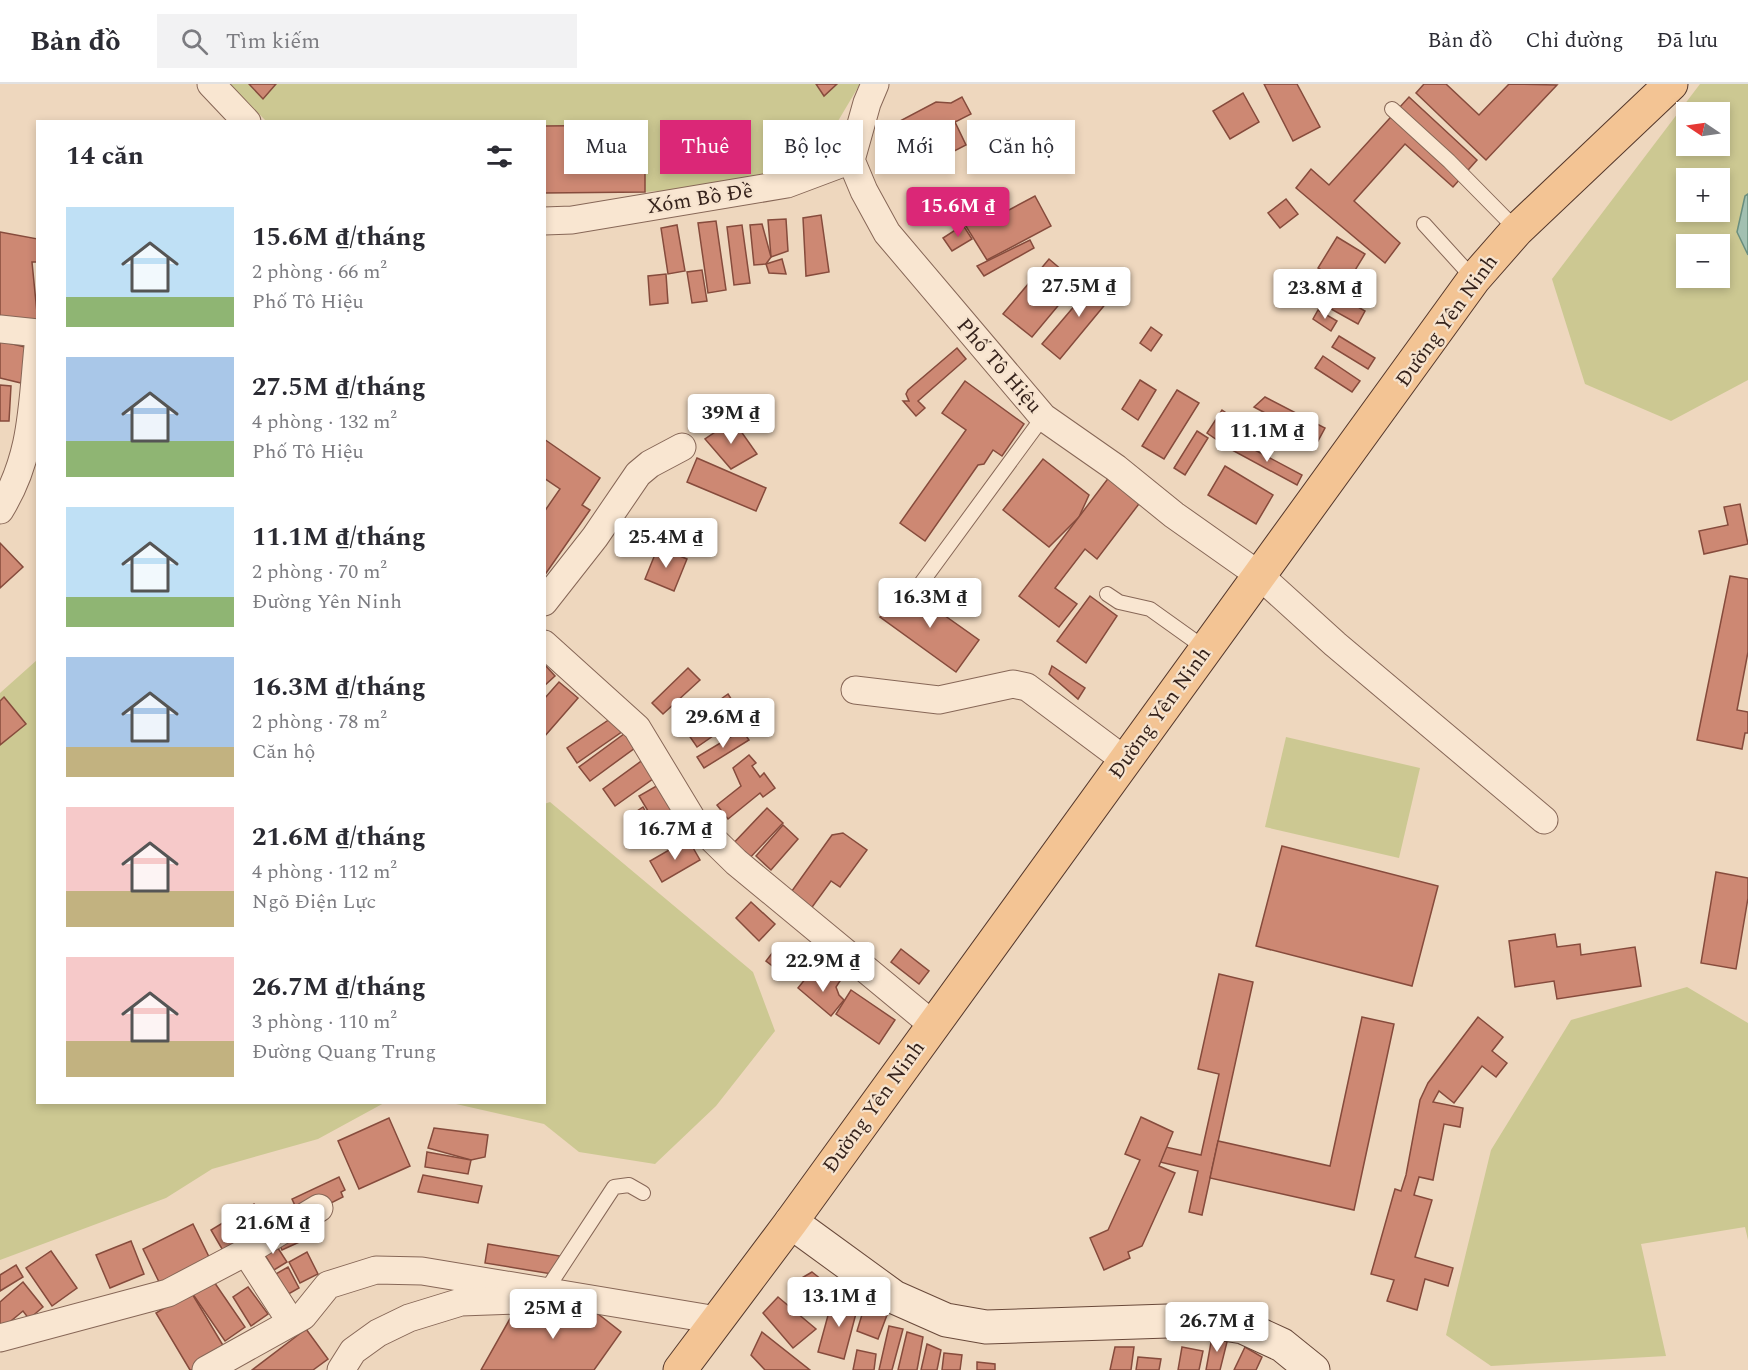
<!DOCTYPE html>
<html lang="vi">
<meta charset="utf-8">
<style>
:root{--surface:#fff;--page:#f2f2f3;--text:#2b2b33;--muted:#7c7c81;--line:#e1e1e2;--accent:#db2777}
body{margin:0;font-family:Spectral,serif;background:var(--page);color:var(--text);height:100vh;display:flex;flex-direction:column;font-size:22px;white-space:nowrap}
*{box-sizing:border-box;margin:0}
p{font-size:20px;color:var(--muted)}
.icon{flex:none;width:33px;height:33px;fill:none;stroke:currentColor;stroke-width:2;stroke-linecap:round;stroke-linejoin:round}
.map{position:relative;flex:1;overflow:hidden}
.details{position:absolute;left:36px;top:36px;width:510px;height:984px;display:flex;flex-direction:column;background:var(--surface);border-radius:0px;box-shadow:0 3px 9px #0003}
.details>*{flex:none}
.hud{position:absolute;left:564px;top:36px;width:570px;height:54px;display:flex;gap:12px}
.needle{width:39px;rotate:283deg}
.tools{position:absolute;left:1676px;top:18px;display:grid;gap:12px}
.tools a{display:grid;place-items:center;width:54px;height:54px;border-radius:0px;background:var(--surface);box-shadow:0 3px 9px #0003;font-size:30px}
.price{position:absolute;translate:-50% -51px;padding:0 14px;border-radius:6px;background:#fff;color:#222;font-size:20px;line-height:39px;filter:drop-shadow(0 2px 3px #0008)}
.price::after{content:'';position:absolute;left:50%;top:36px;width:18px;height:14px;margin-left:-9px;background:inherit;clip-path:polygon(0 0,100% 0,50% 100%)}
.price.active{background:var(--accent);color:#fff}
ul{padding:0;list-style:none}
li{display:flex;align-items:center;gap:18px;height:150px;padding:0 30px}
li span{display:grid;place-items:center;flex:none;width:168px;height:120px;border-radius:0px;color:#555}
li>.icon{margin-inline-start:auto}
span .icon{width:72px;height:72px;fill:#fffc;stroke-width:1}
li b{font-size:26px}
h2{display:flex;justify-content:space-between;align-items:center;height:72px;padding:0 30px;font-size:26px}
.pill{padding:0 21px;border-radius:0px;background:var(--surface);box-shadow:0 3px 9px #0003;font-size:21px;line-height:54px}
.pill.active{background:var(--accent);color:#fff}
header{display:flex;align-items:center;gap:36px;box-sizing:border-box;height:84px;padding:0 30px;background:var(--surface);border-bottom:2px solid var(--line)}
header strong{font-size:28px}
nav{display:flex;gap:33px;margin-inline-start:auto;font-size:21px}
.search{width:420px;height:54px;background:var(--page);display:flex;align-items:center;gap:15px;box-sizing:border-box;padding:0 21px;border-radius:0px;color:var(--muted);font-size:22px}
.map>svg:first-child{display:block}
</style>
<header>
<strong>Bản đồ</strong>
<div class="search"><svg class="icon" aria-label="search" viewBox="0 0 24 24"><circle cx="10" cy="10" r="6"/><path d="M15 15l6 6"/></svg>Tìm kiếm</div>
<nav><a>Bản đồ</a><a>Chỉ đường</a><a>Đã lưu</a></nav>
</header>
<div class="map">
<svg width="1748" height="1286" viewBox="0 0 1748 1286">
<rect width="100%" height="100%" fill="#eed7be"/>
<g fill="#ccc892" fill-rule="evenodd">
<path d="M230,0H860L822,64L782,91L726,102L645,108L545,109L544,38L266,37Z"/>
<path d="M1700,0H1748V110L1745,112L1737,148L1748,172V296L1671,337L1585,300L1552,195ZM1686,28H1719V62H1686ZM1686,94H1719V128H1686ZM1686,160H1719V194H1686Z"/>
<path d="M37,576L38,1018L384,1019L318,1055L212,1085L166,1114L0,1176V609Z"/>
<path d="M1286,653L1420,684L1399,774L1265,743Z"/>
<path d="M550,718L753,888L775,947L716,1022L655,1080L579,1068L544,1040L456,1020L437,1019L544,1018V720Z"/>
<path d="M1687,903L1748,939V1156L1745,1143L1641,1160L1666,1272L1491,1282L1446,1251L1491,1066L1571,936Z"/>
</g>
<path fill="#a2c0b1" stroke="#698e7e" stroke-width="1.5" d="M1748,110V171L1737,148L1745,112Z"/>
<g fill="#cd8873" stroke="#864b3c" stroke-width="1.5">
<path d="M249,0H276L263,15Z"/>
<path d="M816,0H837L824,12Z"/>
<path d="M1264,0H1297L1320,43L1293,57Z"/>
<path d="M1424,0H1446L1479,31L1509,0L1557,1L1486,76L1416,9Z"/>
<path d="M1243,9L1259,38L1230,55L1213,27Z"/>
<path d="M962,13L971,30L955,38L966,61L937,76L932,65L916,74L898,38L936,18L951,19Z"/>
<path d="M1409,13L1477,76L1453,103L1405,60L1354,117L1400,159L1385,179L1296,104L1311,85L1329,101Z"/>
<path d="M645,41V108L544,109V42Z"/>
<path d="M1035,112L1051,142L987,176L959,131L985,117L994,134Z"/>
<path d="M1286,115L1298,130L1280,144L1268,129Z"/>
<path d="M821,131L829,188L806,192L803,134Z"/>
<path d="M786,135L788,167L771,173L768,136Z"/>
<path d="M716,137L726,206L708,209L698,139Z"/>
<path d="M762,140L771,173L766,180L754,181L750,141Z"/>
<path d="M677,141L685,187L668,190L661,144Z"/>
<path d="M742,141L750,199L734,201L727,143Z"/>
<path d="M963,141L972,155L952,167L943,154Z"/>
<path d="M0,148L38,155V178H32L38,239L0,233Z"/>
<path d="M1337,153L1365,170L1346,201L1318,184Z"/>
<path d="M1030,156L1034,164L984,192L977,182Z"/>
<path d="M782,175L786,190L769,189L766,180Z"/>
<path d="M1049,175L1077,199L1032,253L1003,230Z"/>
<path d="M702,186L707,217L692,219L687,188Z"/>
<path d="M666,190L668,219L650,221L648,192Z"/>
<path d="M1100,192L1117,206L1060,275L1042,260Z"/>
<path d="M1329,206L1365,227L1358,240L1322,220Z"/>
<path d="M1318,226L1337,237L1331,247L1313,235Z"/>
<path d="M1151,243L1162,251L1151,267L1140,259Z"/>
<path d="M1339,252L1375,274L1368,285L1332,263Z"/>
<path d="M0,257L29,264L21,299L0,294Z"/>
<path d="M957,264L966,275L918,317L925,324L916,332L903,317H909L906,310L908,306Z"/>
<path d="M1323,272L1360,297L1352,308L1315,284Z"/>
<path d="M1140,296L1156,306L1138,336L1122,325Z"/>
<path d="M965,297L1024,340L1002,372L993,366L984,380L978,381L925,457L900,439L966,346L942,329Z"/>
<path d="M0,301L11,302L9,337H0Z"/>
<path d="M1177,306L1199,319L1164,375L1142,362Z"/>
<path d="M1265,313L1325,344L1318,357L1254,323Z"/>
<path d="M1222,326L1235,335L1220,358L1207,349Z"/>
<path d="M733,336L757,370L731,385L705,355Z"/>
<path d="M1197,347L1208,354L1185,391L1174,384Z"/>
<path d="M544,355L600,394L582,421L590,426L544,492V428L560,405L544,394Z"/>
<path d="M1238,357L1302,391L1297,401L1232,366Z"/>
<path d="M697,374L766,404L756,427L687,398Z"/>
<path d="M1043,375L1089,411L1079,433L1049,463L1003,426Z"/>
<path d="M1225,382L1273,411L1256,440L1208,411Z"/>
<path d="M1116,384L1148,408L1097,475L1085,465L1055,504L1077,520L1059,543L1019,512Z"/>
<path d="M1740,420L1748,460L1704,470L1699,447L1728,441L1724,423Z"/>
<path d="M0,459L23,483L0,504Z"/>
<path d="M658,463L687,475L674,507L645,495Z"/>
<path d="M1730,492L1748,495V568L1737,626L1748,628V649H1745L1742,665L1697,656Z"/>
<path d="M903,502L979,556L956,588L880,533Z"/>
<path d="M1090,512L1117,532L1086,579L1057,557Z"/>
<path d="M544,580L555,592L544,602Z"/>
<path d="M1052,582L1085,604L1078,615L1049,590Z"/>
<path d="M688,584L700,596L663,630L652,619Z"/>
<path d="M559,598L578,614L544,653V615Z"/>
<path d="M728,610L742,632L697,663L686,647L699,633L696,628L705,617L711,622Z"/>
<path d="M4,613L26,640L0,661V617Z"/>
<path d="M613,633L623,647L577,679L567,664Z"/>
<path d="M742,646L749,656L704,684L697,673Z"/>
<path d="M628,647L639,661L590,697L579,683Z"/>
<path d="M749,671L756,679L752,682L760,693L764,689L775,704L763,713L760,709L728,735L717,721L741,702L733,684Z"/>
<path d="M644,675L657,692L615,722L603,705Z"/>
<path d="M660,700L678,730L657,742L639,712Z"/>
<path d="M643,723L651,737L638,745L631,731Z"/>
<path d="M767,724L783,739L745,779L729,764Z"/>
<path d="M783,741L798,755L771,786L756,772Z"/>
<path d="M843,749L867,766L840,803L831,797L810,826L789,811L832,751Z"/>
<path d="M688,755L700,776L662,798L650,777Z"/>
<path d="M1282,762L1438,802L1412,902L1256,862Z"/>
<path d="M1716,788L1748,794V814L1736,885L1701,879Z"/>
<path d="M751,818L775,840L759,857L736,834Z"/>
<path d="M1555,850L1557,863L1580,860L1581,871L1635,863L1641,902L1557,915L1554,897L1515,903L1509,857Z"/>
<path d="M776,864L793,878L783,890L766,877Z"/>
<path d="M901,865L929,887L919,900L891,878Z"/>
<path d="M830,890L840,897L836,903L839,911L844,916L831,932L798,904L806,894L825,897Z"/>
<path d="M1219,890L1253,898L1202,1131L1189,1128L1198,1087L1160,1078L1166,1063L1201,1071L1219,990L1198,985Z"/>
<path d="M851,906L895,936L879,960L836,930Z"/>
<path d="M1362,933L1394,940L1354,1126L1210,1094L1218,1057L1330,1082Z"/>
<path d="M1478,933L1503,953L1492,967L1507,979L1496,993L1482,982L1454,1019L1439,1007L1433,1018L1463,1024L1460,1043L1444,1040L1433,1096L1419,1093L1414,1111L1432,1116L1415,1173L1453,1184L1448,1202L1425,1195L1417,1226L1387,1217L1394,1196L1371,1190L1395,1105L1401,1107L1406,1091L1420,1016L1428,999Z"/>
<path d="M1141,1033L1173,1048L1159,1082L1175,1089L1142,1162L1128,1168L1130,1174L1104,1186L1090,1154L1108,1146L1140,1076L1125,1070Z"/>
<path d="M389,1034L410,1082L359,1105L338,1057Z"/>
<path d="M434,1044L488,1051L485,1073L471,1076L428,1064Z"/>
<path d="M427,1068L471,1076L468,1090L425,1083Z"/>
<path d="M423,1091L482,1102L478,1119L418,1108Z"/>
<path d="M339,1093L345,1106L341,1108L343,1113L327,1121L297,1126L292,1115Z"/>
<path d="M254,1120L269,1145L225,1170L211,1146Z"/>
<path d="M193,1140L211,1177L161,1202L143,1165Z"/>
<path d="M302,1140L308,1154L282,1166L276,1152Z"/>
<path d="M272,1155L287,1178L274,1186L260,1163Z"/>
<path d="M131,1157L144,1190L110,1204L96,1171Z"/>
<path d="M488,1160L560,1172L552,1190L485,1179Z"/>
<path d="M51,1167L77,1204L52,1222L26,1184Z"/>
<path d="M307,1168L318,1190L300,1199L289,1178Z"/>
<path d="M16,1181L23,1193L0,1207V1191Z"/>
<path d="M288,1183L299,1204L285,1212L274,1191Z"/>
<path d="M812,1188L831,1203L818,1219L795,1198Z"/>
<path d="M210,1192L245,1243L225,1257L190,1206Z"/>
<path d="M23,1198L43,1223L29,1235L23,1227L0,1246V1218Z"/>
<path d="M248,1203L268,1230L251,1242L233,1213Z"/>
<path d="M191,1208L227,1268L198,1286H190L156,1229Z"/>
<path d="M778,1213L816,1245L793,1264L763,1229Z"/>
<path d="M833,1213L859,1218L844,1275L818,1268Z"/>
<path d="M588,1222L621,1248L594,1286H481L516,1224Z"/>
<path d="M864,1224L887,1231L878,1255L857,1247Z"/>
<path d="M889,1242L903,1245L892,1286H879Z"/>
<path d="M306,1245L328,1275L313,1286H252Z"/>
<path d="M762,1248L810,1286H765L751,1271Z"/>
<path d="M907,1248L923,1253L917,1286H898Z"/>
<path d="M1212,1253L1228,1254L1220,1286H1206Z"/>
<path d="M927,1260L941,1266L937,1286H921Z"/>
<path d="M1115,1263H1134L1131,1286H1110Z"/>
<path d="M1182,1263L1203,1267L1199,1286H1178Z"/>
<path d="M1245,1263L1262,1273L1256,1286H1234Z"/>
<path d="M857,1266L876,1270L874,1286H853Z"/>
<path d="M944,1269L962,1271L960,1286H942Z"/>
<path d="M1138,1273L1161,1275L1159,1286H1136Z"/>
<path d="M977,1278L995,1280V1286H977Z"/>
</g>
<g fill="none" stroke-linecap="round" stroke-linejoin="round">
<defs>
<g id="lane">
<path d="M1392,25L1449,77L1517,146"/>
<path d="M1424,140L1474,195"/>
<path d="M914,509L1043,333"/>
<path d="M1107,510L1119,518L1150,525L1206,565"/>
<path d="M545,1208L614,1103L629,1101L643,1109"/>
</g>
<g id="street">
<path d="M211,0L247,38"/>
<path d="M875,0L867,19L851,76L864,107L887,149L1043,333L1116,384L1174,431L1259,491L1335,560L1544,736"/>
<path d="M544,137L572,136L787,100L851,76"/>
<path d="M0,245L38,249"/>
<path d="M0,426C33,373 32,322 38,262"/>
<path d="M544,518L595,453L638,390L650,380L682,363"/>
<path d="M544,560L637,644L692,735L736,778L933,941"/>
<path d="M855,606L939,616L1013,600L1027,603L1126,677"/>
<path d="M246,1168L291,1238"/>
<path d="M0,1254L168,1209L246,1168L319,1124"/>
<path d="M206,1286L303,1232L328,1201L376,1186L422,1187L717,1236"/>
<path d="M341,1286L353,1267L378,1249L409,1234L461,1218L519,1216"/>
</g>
<path id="secondary" d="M791,1138L894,1213L946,1236L986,1243L1198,1236L1243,1243L1282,1261L1313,1286"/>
<path id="primary" d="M680,1286L791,1138L1474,195L1517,146L1671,0"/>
</defs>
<use href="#lane" stroke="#876757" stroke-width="16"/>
<use href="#street" stroke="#876757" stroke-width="29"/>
<use href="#secondary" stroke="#69493a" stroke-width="35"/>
<use href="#primary" stroke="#54372b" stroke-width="35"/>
<use href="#lane" stroke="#f9e6d1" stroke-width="14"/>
<use href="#street" stroke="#f9e6d1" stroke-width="27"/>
<use href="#secondary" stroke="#f9e6d1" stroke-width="33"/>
<use href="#primary" stroke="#f3c494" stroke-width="33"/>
</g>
<g text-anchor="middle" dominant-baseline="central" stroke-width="4.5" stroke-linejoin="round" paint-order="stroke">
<g font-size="21" fill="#36231c" stroke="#f6e3ce">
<text transform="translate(700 115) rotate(-9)">Xóm Bồ Đề</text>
<text transform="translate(1447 237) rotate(-54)">Đường Yên Ninh</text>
<text transform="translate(999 282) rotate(49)">Phố Tô Hiệu</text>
<text transform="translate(1160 629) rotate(-54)">Đường Yên Ninh</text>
<text transform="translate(874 1023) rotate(-54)">Đường Yên Ninh</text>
</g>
</g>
</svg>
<div class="tools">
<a><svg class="needle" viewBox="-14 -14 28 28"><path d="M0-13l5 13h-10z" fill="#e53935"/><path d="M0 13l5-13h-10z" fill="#7c7c81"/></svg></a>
<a>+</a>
<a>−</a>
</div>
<b class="price active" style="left:958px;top:154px">15.6M ₫</b>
<b class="price" style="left:1079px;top:234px">27.5M ₫</b>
<b class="price" style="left:1325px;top:236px">23.8M ₫</b>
<b class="price" style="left:731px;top:361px">39M ₫</b>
<b class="price" style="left:1267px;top:379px">11.1M ₫</b>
<b class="price" style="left:666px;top:485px">25.4M ₫</b>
<b class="price" style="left:930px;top:545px">16.3M ₫</b>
<b class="price" style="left:723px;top:665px">29.6M ₫</b>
<b class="price" style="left:675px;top:777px">16.7M ₫</b>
<b class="price" style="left:823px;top:909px">22.9M ₫</b>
<b class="price" style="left:273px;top:1171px">21.6M ₫</b>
<b class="price" style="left:839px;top:1244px">13.1M ₫</b>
<b class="price" style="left:553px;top:1256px">25M ₫</b>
<b class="price" style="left:1217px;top:1269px">26.7M ₫</b>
<div class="hud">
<a class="pill">Mua</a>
<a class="pill active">Thuê</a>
<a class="pill">Bộ lọc</a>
<a class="pill">Mới</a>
<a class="pill">Căn hộ</a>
</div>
<section class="details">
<h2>14 căn<svg class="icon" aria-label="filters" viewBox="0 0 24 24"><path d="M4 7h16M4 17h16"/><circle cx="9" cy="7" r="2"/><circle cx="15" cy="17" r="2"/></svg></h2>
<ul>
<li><span style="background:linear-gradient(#bfe0f5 75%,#8fb573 0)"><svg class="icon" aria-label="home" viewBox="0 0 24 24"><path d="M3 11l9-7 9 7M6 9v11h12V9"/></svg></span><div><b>15.6M ₫/tháng</b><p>2 phòng · 66 m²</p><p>Phố Tô Hiệu</p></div></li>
<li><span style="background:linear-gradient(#a9c7e8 70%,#8fb573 0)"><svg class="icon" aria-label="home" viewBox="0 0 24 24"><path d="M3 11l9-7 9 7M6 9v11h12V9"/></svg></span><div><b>27.5M ₫/tháng</b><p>4 phòng · 132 m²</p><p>Phố Tô Hiệu</p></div></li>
<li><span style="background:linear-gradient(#bfe0f5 75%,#8fb573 0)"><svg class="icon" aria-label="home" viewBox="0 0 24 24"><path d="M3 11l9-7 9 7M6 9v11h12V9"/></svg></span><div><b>11.1M ₫/tháng</b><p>2 phòng · 70 m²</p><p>Đường Yên Ninh</p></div></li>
<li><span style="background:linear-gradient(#a9c7e8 75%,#c2b280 0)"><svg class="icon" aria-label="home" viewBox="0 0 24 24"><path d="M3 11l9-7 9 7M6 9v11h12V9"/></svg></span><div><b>16.3M ₫/tháng</b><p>2 phòng · 78 m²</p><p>Căn hộ</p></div></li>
<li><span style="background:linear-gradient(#f6c9c9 70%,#c2b280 0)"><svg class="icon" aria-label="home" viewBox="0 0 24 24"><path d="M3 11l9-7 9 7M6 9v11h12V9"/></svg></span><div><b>21.6M ₫/tháng</b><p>4 phòng · 112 m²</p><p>Ngõ Điện Lực</p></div></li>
<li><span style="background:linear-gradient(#f6c9c9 70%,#c2b280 0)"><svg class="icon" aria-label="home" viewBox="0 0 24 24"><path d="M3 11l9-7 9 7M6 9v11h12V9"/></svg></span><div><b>26.7M ₫/tháng</b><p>3 phòng · 110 m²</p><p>Đường Quang Trung</p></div></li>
</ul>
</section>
</div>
